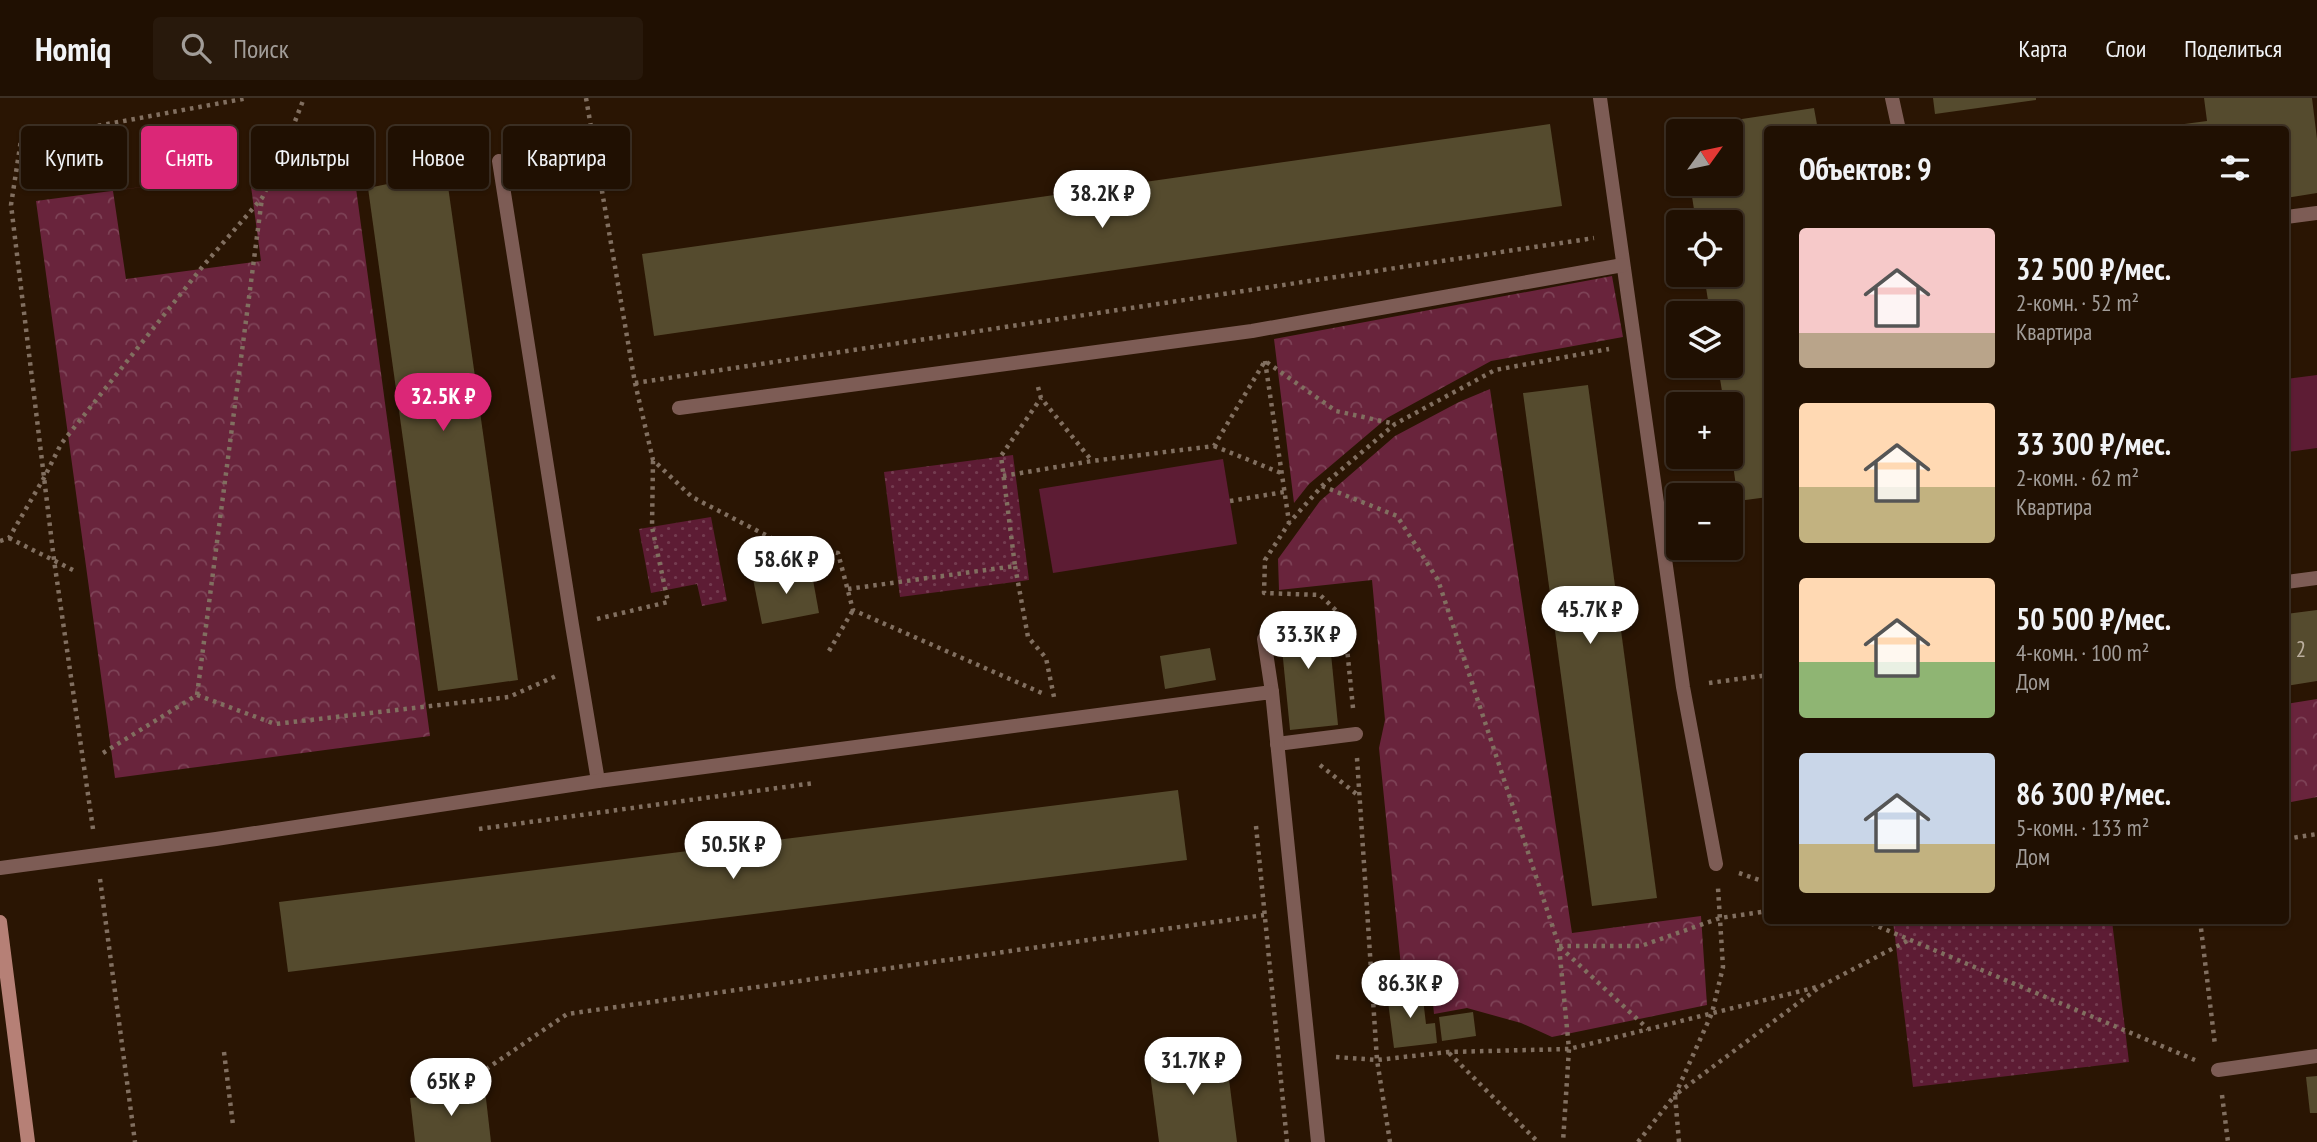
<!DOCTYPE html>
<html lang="ru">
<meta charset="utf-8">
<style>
:root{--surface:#201002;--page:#28190c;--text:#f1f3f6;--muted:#a29d99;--line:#3d3024;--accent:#db2777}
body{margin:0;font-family:"PT Sans Narrow",sans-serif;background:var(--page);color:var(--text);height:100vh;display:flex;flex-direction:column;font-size:26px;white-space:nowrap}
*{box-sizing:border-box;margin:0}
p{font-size:23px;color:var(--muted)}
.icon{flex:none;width:38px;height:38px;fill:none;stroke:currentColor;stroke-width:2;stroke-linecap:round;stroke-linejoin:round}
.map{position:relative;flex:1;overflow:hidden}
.panel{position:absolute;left:1764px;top:28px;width:525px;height:798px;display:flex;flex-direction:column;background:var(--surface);border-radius:7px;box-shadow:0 2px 5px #0004,0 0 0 2px var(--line)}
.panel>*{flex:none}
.guide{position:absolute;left:21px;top:28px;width:665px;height:63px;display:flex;gap:14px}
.needle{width:46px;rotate:57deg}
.fabs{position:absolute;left:1666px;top:21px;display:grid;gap:14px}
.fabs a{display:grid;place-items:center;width:77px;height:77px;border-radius:7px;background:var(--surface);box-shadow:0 2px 5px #0004,0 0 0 2px var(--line);font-size:35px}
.price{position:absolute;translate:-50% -60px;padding:0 16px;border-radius:24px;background:#fff;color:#222;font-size:23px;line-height:46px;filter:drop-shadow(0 2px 4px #0008)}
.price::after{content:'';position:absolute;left:50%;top:42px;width:21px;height:16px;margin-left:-10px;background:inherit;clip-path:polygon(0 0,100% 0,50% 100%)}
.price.current{background:var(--accent);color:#fff}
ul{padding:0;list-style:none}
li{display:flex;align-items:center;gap:21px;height:175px;padding:0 35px}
li span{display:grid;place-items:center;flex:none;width:196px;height:140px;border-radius:7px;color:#555}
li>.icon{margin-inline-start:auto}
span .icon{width:84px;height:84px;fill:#fffc;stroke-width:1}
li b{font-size:30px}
h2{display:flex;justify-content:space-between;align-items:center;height:84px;padding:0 35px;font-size:30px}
.chip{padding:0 24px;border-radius:7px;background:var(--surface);box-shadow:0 2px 5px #0004,0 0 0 2px var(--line);font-size:24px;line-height:63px}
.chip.current{background:var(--accent);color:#fff}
header{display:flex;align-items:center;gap:42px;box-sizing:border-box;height:98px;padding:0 35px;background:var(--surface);border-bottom:2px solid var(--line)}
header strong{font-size:33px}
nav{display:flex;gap:38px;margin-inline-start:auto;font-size:24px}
.search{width:490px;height:63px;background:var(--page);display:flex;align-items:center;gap:18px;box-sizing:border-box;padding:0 24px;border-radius:7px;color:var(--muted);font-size:26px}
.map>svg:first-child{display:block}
</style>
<header>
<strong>Homiq</strong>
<div class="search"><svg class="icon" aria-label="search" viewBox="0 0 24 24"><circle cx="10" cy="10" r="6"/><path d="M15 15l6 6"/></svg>Поиск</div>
<nav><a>Карта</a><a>Слои</a><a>Поделиться</a></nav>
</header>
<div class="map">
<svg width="2317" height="1044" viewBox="0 0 2317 1044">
<defs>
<pattern id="green-dots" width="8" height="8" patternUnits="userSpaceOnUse" patternTransform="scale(1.75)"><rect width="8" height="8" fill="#5d1c34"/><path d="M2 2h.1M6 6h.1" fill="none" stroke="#743c50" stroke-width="1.8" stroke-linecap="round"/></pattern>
<pattern id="forest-crowns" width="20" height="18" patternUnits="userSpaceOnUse" patternTransform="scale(1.75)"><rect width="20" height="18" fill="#69243c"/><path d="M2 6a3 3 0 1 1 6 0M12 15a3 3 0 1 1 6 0" fill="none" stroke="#7e4357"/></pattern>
</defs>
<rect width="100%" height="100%" fill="#2a1503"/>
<g fill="url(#green-dots)">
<path d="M1013,357L1029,482L900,499L884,374Z"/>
<path d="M711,419L727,503L702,508L697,486L651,495L639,431Z"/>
<path d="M1893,823H2112L2129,964L1913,989Z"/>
</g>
<g fill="url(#forest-crowns)">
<path d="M353,68L430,638L115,680L36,103L164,86L113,93L126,181L261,163L250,81Z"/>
<path d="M1612,178L1623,239L1491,263L1387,320L1309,386L1294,405L1274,241Z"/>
<path d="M1490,291L1572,835L1701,818L1707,907L1552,939L1521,925L1467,910L1434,916L1431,885L1403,888L1379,650L1385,622L1372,482L1279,492L1278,461L1320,403L1395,338L1459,304Z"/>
<path d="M2317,601V699L2286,705V606Z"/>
</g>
<g fill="#5d1c34">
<path d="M2317,277V350L2288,354L2286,281Z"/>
<path d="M1223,361L1237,446L1053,475L1039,391Z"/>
</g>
<g fill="#554b2e">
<path d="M1933,0H2036V2L1935,16Z"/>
<path d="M2204,0H2312L2317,41V95L2286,100V32H2154V30L2207,23Z"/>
<path d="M1814,10L1818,32H1768V399L1738,403L1731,352V306H1724L1718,268H1731V215H1710L1704,177H1731V124H1696L1690,86H1731V33H1683L1682,30Z"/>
<path d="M1550,26L1562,108L654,238L642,156Z"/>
<path d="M446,74L518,582L438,593L368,90Z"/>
<path d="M1588,287L1657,800L1592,808L1523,295Z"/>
<path d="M811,471L819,515L762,526L753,481Z"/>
<path d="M2317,512V583L2286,588V516Z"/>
<path d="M1327,515L1338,627L1290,632L1279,520Z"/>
<path d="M1210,550L1216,582L1165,591L1160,558Z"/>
<path d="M1178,692L1187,762L288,874L279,804Z"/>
<path d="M1422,892L1426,926L1435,925L1437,945L1394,950L1387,896Z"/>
<path d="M1473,914L1476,938L1442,943L1439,919Z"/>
<path d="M1225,950L1237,1044H1159L1148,960Z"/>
<path d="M2317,978V1015H2310L2306,979Z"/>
<path d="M485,992L491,1044H415L410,1000Z"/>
</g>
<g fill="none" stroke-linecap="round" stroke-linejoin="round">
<g stroke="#816f60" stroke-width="4.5" stroke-dasharray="3.5 5" stroke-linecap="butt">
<path d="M586,0L635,285L653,362L692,399L781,445L838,455L853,512L1044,596"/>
<path d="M1265,263L1289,424"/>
<path d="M635,285L1594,140"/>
<path d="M1038,289L1041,300L1092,363"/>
<path d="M1214,348L1281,375"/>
<path d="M1003,378L1092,363L1214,348L1265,263L1336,313L1395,326"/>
<path d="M1322,388L1397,418L1438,482L1559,848L1569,951L1563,1044"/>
<path d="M1230,403L1284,394"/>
<path d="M9,440L77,474"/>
<path d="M0,443L9,440L45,378L61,346L203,168L262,100L277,70L304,0"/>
<path d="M1015,468L1028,539L1046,560L1054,599"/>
<path d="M848,491L1015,468L1001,358L1041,300"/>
<path d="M597,521L668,504L652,429L653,363"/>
<path d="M829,553L853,512"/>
<path d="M1709,585L1768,577"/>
<path d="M197,597L275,626L509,599L556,578"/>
<path d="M1353,610L1344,520L1320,497L1264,495L1265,462L1289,425L1322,388L1395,326L1495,272L1609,251"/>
<path d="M103,655L197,597L262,100"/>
<path d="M1357,660L1377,962L1390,1044"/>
<path d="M1320,667L1359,698"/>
<path d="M1256,728L1287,1044"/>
<path d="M93,731L54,462L11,107L21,42L248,0"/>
<path d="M479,731L814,685"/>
<path d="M2286,741L2317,736"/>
<path d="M1739,775L1768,785"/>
<path d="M100,781L135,1044"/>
<path d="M1863,822L2195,962"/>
<path d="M2200,822L2215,947"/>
<path d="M1559,848H1641L1720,820L1768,813"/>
<path d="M1560,849L1648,931"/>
<path d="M224,954L233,1027"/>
<path d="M1449,955L1538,1044"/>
<path d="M1336,959L1377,962L1448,954L1569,951L1821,888"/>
<path d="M479,976L567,916L1264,817"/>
<path d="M2222,997L2228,1044"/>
<path d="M1638,1044L1675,997L1712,915L1723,869L1718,790"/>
<path d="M1679,1044L1675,997L1821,888L1909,842"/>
</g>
<g stroke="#7d5c55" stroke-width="14">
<path d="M1600,0L1683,589L1716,766"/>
<path d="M1892,0L1899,32"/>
<path d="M499,63L572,527L598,683"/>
<path d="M2286,119L2317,115"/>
<path d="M679,310L1252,233L1623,167"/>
<path d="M2286,484L2317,480"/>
<path d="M1264,541L1272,594"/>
<path d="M1277,646L1356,636"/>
<path d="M0,770L216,741L598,683L1272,594L1318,1044"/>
<path d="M2218,972L2317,958"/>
</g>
<path stroke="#b68076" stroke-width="14" d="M0,824L28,1044"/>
</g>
<g text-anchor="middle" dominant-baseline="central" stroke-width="7" stroke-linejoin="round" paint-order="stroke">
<g font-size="23" fill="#bcaf9f">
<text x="2301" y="550">2</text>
</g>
</g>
</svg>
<div class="fabs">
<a><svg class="needle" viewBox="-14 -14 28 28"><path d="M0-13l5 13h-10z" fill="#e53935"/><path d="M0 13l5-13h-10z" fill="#a29d99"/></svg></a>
<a><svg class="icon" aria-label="locate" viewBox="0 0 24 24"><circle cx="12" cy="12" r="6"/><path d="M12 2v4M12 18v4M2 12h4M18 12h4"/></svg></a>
<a><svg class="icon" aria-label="layers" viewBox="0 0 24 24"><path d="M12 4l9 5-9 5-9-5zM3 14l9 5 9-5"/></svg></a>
<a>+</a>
<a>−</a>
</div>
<b class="price" style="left:1102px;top:132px">38.2K ₽</b>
<b class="price current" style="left:443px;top:335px">32.5K ₽</b>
<b class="price" style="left:786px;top:498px">58.6K ₽</b>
<b class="price" style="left:1590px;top:548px">45.7K ₽</b>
<b class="price" style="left:1308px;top:573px">33.3K ₽</b>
<b class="price" style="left:733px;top:783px">50.5K ₽</b>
<b class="price" style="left:1410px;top:922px">86.3K ₽</b>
<b class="price" style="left:1193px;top:999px">31.7K ₽</b>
<b class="price" style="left:451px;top:1020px">65K ₽</b>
<div class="guide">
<a class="chip">Купить</a>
<a class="chip current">Снять</a>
<a class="chip">Фильтры</a>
<a class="chip">Новое</a>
<a class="chip">Квартира</a>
</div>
<section class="panel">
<h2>Объектов: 9<svg class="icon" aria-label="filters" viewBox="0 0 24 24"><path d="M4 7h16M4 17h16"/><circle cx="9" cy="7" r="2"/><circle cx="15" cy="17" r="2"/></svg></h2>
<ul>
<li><span style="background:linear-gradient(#f6c9c9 75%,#b9a48a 0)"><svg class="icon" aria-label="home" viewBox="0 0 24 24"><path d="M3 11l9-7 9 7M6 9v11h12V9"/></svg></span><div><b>32 500 ₽/мес.</b><p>2-комн. · 52 m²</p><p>Квартира</p></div></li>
<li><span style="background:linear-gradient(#ffd9b3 60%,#c2b280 0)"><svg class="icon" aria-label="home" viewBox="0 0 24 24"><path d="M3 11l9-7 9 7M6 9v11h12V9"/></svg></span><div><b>33 300 ₽/мес.</b><p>2-комн. · 62 m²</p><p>Квартира</p></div></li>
<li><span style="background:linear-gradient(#ffd9b3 60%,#8fb573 0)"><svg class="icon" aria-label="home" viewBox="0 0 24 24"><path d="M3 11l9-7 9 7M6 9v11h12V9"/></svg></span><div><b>50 500 ₽/мес.</b><p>4-комн. · 100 m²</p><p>Дом</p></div></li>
<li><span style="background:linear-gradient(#c9d6e8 65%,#c2b280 0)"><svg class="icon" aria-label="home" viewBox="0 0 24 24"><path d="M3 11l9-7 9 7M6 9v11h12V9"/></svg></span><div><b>86 300 ₽/мес.</b><p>5-комн. · 133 m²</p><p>Дом</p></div></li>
</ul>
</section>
</div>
